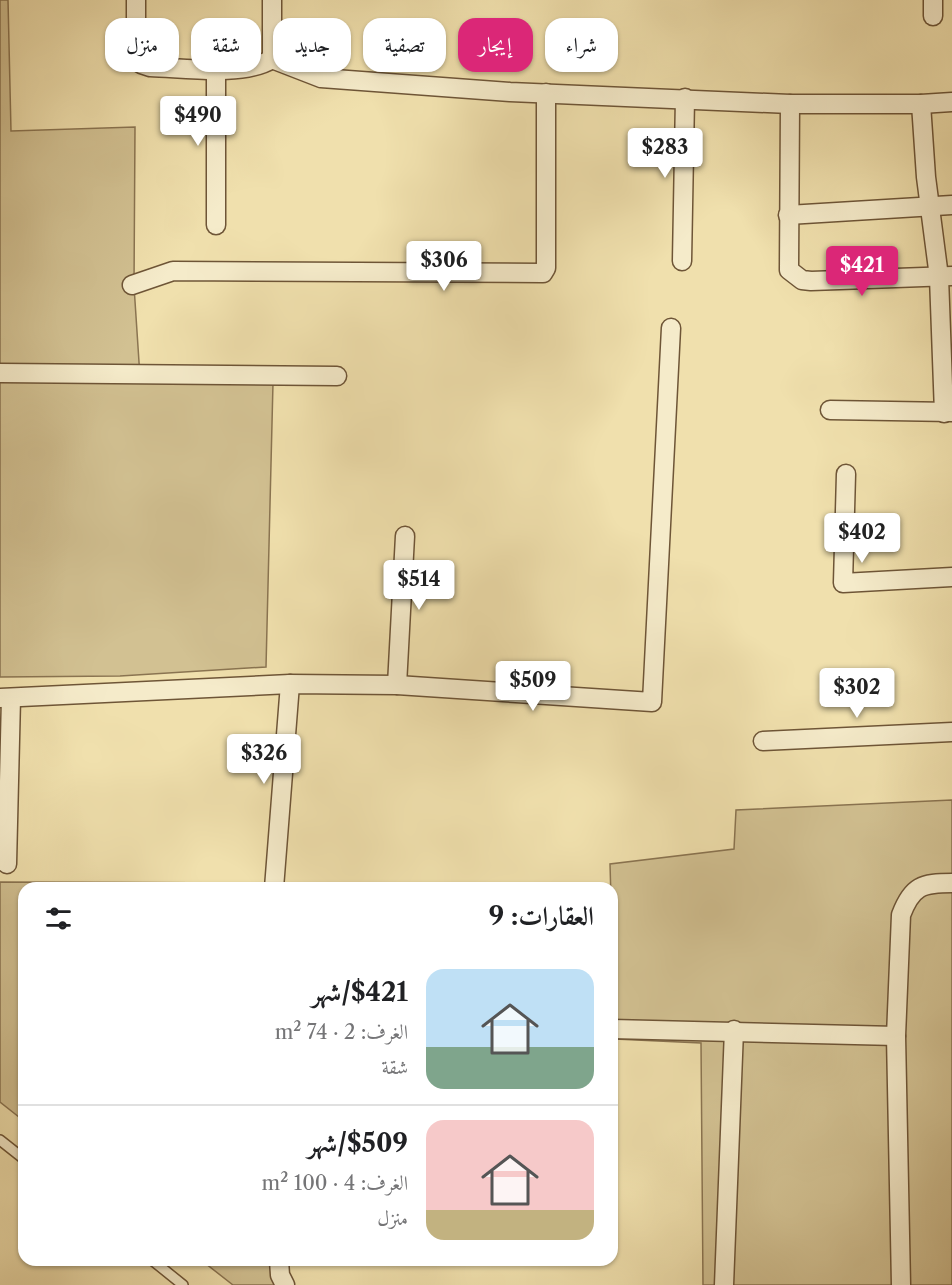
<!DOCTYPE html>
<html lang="ar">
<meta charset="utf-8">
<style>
:root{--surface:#fff;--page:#f6f6f6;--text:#202124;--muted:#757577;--line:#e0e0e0;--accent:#db2777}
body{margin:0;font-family:"Libre Caslon Text",Amiri,serif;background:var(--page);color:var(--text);direction:rtl;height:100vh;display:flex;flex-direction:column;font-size:22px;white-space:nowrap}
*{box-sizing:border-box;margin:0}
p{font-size:20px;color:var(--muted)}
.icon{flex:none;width:33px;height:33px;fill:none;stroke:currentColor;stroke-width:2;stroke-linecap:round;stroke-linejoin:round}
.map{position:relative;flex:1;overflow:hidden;direction:ltr}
.details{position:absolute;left:18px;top:882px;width:600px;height:384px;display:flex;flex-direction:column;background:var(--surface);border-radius:18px;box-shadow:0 2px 4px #0004;direction:rtl}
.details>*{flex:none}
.hud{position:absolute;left:18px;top:18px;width:600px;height:54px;direction:rtl;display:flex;gap:12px}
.price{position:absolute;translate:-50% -51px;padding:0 14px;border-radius:6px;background:#fff;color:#222;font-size:20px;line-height:39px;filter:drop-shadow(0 2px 3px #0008)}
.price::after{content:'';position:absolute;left:50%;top:36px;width:18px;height:14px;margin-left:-9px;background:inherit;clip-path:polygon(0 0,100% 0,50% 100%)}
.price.current{background:var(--accent);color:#fff}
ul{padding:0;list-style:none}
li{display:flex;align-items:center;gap:18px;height:150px;padding:0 24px}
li+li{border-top:2px solid var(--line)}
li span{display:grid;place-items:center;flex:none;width:168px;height:120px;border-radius:18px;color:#555}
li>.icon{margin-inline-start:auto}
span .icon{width:72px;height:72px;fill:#fffc;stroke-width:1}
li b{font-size:26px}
h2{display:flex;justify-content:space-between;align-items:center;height:72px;padding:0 24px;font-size:26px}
.pill{padding:0 21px;border-radius:18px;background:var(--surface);box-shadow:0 2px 4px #0004;font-size:21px;line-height:54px}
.pill.current{background:var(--accent);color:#fff}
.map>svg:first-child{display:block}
</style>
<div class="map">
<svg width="952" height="1285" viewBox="0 0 952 1285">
<rect width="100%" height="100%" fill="#f0e0ad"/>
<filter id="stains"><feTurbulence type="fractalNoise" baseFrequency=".00333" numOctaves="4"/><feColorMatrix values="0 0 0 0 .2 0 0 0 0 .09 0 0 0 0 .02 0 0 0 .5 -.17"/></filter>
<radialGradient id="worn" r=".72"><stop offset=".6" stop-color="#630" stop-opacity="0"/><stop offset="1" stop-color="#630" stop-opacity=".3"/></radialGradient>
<g fill="#d2c192" stroke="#8a7451" stroke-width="1.5">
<path d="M0,0H8L11,131L135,127L134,286L140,377L273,383L266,667L120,676L0,677Z"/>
<path d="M952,800V1285H703L701,1043L615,1039L610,864L734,849L736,810Z"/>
<path d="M0,882L287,883V888H24V1121L0,1102Z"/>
<path d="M201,1260H287V1285H233Z"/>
</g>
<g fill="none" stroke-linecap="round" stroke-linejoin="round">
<defs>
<g id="lane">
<path d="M0,1140L24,1159"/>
<path d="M152,1260L183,1285"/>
</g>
<g id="street">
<path d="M136,0V55L141,64L150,67C185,68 243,77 272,59"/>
<path d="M272,0V59"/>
<path d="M933,0V16"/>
<path d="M272,59L321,78L510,92L790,104H921L952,102"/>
<path d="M790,104L789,270L802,280L811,281L952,276"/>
<path d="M921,104L926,177L939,277L944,413"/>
<path d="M788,215L952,205"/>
<path d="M216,225V69"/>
<path d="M682,261L685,98"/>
<path d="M132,285L173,271L543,273L546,268V93"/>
<path d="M0,373L337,376"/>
<path d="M830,410L952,412"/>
<path d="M846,474L843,583L952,577"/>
<path d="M397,685L405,536"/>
<path d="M0,698L290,684L397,685L652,702L671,328"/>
<path d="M763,741L952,732"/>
<path d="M7,864L11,698"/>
<path d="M274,888L290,684"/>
<path d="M612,1029L896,1036"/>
<path d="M279,1260L280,1275L285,1285"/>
<path d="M724,1285L734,1030"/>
<path d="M901,1285L896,1036L901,915C912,886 922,883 952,883"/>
</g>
</defs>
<use href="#lane" stroke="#6e5537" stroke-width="12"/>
<use href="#street" stroke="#6e5537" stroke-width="21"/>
<use href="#lane" stroke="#f5ebca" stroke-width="9"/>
<use href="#street" stroke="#f5ebca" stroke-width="18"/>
</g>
<rect width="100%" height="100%" filter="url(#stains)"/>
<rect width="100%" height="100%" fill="url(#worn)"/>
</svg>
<b class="price" style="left:198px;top:147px">$490</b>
<b class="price" style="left:665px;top:179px">$283</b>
<b class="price" style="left:444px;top:292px">$306</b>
<b class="price current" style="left:862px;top:297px">$421</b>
<b class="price" style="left:862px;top:564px">$402</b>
<b class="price" style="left:419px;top:611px">$514</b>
<b class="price" style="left:533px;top:712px">$509</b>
<b class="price" style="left:857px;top:719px">$302</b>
<b class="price" style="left:264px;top:785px">$326</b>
<div class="hud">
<a class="pill">شراء</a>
<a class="pill current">إيجار</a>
<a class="pill">تصفية</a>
<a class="pill">جديد</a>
<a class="pill">شقة</a>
<a class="pill">منزل</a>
</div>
<section class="details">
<h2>العقارات: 9<svg class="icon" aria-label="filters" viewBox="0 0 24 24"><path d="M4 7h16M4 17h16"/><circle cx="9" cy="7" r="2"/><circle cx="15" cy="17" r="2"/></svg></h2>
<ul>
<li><span style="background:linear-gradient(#bfe0f5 65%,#7fa58c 0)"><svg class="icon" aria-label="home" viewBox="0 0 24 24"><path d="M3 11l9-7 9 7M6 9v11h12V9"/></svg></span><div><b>$421/شهر</b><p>الغرف: 2 · 74 m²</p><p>شقة</p></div></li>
<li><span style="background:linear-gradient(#f6c9c9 75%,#c2b280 0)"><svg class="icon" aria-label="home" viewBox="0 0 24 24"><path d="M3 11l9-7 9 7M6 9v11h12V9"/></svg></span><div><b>$509/شهر</b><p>الغرف: 4 · 100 m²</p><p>منزل</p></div></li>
</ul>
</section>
</div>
